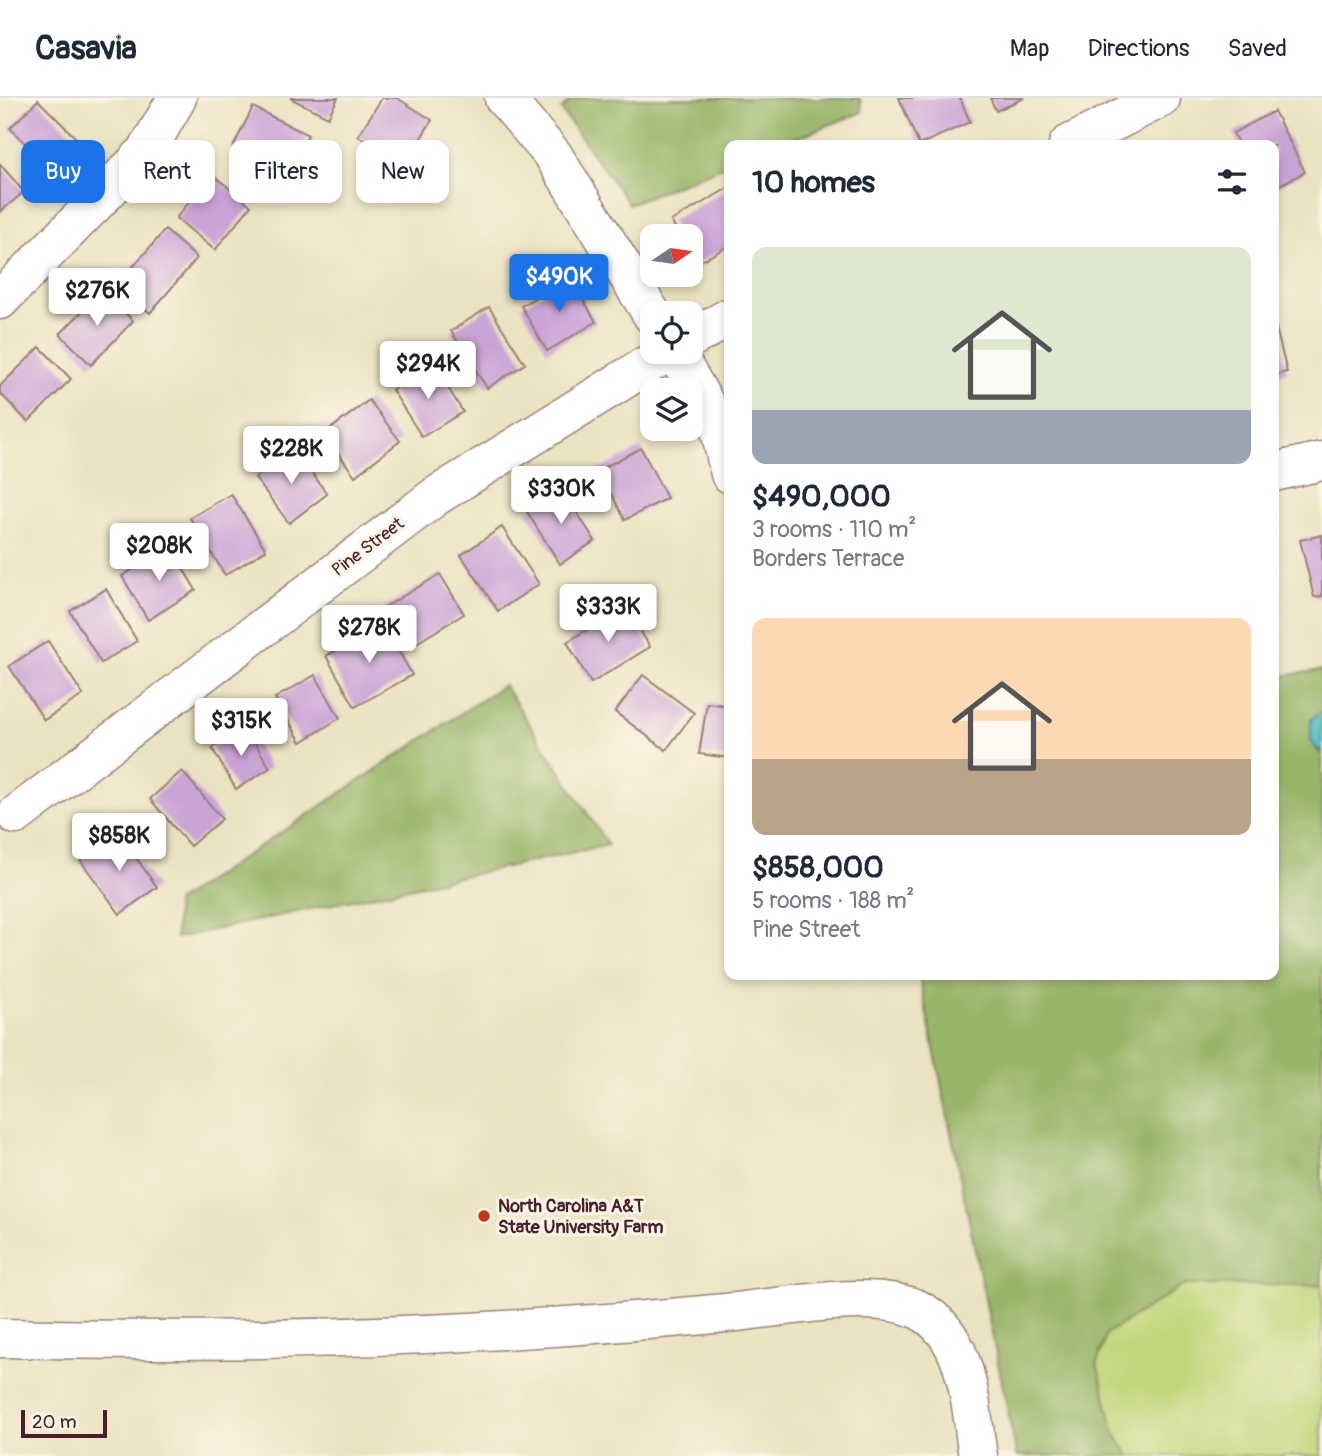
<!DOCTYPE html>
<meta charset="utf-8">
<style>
:root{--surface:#fff;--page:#f2f2f3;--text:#1f2937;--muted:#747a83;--line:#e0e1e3;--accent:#1a73e8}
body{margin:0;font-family:Pangolin,sans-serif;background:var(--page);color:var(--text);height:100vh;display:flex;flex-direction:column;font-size:26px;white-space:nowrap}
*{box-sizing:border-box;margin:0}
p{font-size:23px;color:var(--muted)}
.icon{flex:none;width:38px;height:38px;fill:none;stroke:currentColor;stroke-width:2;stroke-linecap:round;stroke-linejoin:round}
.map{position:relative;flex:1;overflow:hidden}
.drawer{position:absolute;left:724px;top:42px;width:555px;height:840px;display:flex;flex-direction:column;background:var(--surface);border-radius:14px;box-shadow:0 4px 10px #0003}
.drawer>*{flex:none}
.top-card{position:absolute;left:21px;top:42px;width:598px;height:63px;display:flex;gap:14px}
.needle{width:46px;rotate:77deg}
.controls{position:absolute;left:640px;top:126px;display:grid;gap:14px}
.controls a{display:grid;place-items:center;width:63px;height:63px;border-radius:14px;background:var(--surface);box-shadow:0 4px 10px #0003;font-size:35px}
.scale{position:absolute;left:21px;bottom:18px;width:86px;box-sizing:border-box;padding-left:7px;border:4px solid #4a1f2b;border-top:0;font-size:19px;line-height:24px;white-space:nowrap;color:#4a1f2b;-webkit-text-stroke:5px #fcf5e5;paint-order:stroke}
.price{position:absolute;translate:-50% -60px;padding:0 16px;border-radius:7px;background:#fff;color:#222;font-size:23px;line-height:46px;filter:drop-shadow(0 2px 4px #0008)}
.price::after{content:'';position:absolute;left:50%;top:42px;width:21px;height:16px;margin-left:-10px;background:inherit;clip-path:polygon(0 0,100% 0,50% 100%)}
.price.on{background:var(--accent);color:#fff}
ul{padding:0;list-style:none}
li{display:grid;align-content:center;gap:14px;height:371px;padding:0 28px}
li span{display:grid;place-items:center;height:217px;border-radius:14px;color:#555}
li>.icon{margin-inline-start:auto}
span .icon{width:126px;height:126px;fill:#fffc;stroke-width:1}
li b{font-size:30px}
h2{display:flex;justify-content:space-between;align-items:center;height:84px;padding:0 28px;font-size:30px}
.tag{padding:0 24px;border-radius:14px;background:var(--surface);box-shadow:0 4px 10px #0003;font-size:24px;line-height:63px}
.tag.on{background:var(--accent);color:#fff}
header{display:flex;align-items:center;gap:42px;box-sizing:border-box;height:98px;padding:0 35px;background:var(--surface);border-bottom:2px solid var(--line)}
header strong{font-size:33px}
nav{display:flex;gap:38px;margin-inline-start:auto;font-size:24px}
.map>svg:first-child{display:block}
</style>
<header>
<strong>Casavia</strong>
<nav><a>Map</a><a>Directions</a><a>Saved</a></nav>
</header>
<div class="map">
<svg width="1322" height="1358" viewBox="0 0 1322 1358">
<rect width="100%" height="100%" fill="#fcf5e5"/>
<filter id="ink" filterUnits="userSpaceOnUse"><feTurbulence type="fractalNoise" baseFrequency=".0143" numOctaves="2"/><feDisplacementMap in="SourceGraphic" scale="14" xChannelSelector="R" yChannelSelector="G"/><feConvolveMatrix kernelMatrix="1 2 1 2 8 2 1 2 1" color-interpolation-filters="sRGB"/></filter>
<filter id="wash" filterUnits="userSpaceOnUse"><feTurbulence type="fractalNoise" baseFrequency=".00686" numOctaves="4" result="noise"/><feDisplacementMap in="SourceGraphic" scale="28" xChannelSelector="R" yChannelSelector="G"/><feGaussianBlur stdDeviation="1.57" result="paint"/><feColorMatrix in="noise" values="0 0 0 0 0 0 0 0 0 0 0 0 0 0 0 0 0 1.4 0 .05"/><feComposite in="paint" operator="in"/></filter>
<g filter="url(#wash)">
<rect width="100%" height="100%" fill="#eae2c0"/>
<path fill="#c1d579" stroke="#867a52" stroke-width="2" d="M1322,1132V1358H1082L1041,1155Z"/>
<g fill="#98b669" stroke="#716a4a" stroke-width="2">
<path d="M572,0H860L862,14L778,47H730V66L629,106L561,12Z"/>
<path d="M1322,572V613L1311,622V644L1322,657V1187H1184L1106,1236L1097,1265L1114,1334L1130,1358H1017L919,877H1274V579Z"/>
<path d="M504,587L608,747L176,840V804Z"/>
</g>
<path fill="#4dbcc3" stroke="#4c6e77" stroke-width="2" d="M1322,613V657L1311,644V622Z"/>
<g id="blocks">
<g fill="#caa3d6">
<path d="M290,0H338L328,19Z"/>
<path d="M382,0H397L432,22L404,67L358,38Z"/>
<path d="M899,0H960L970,24L919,47Z"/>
<path d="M990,0H1024L996,13Z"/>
<path d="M38,2L75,39L47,67L10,30Z"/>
<path d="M253,9L308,37L286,79L232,51Z"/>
<path d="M1274,13L1305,74L1274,90V47H1239L1233,35Z"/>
<path d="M0,66L24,94L0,114Z"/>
<path d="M212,76L251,108L215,152L176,120Z"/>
<path d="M730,89V147L696,166L691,158V138H680L671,123Z"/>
<path d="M165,132L197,160L150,215L117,187Z"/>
<path d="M571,180L596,224L547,253L521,208Z"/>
<path d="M103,192L133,223L91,267L60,236Z"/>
<path d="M489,209L525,266L487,290L451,233Z"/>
<path d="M1274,222L1287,274L1274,277Z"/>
<path d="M40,249L71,281L28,324L0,295V288Z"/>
<path d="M433,266L463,314L422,339L392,292Z"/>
<path d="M369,302L400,343L355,378L324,336Z"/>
<path d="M641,350L667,400L625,422L599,372Z"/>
<path d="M295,351L327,396L289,425L255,380Z"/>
<path d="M562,391L595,443L560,466L527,414Z"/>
<path d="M231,396L266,452L225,477L190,420Z"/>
<path d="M502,429L539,486L498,513L461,457Z"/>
<path d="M1322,437V498L1314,499L1300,442Z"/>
<path d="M170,449L196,492L148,522L122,478Z"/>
<path d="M440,476L464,516L410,549L385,509Z"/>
<path d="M106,491L137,543L101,565L70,513Z"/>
<path d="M626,508L650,549L591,585L567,544Z"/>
<path d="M384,526L412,577L355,609L326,558Z"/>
<path d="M48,543L83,597L44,622L9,568Z"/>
<path d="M315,577L340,620L301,644L275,600Z"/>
<path d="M643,577L694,615L666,652L615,614Z"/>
<path d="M707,605L730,608V660L699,656Z"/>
<path d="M245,629L270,670L236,691L212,650Z"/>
<path d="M182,673L222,721L190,748L150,701Z"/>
<path d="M118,735L157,789L120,816L80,762Z"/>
</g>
</g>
</g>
<g filter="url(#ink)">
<use href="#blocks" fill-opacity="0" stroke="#9a8076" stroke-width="2"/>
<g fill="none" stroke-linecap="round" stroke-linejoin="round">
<defs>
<g id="minor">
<path d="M504,0L553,57L653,218"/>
<path d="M1068,47L1161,0"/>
<path d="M0,202L146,54L177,0"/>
<path d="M691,240L730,219"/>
<path d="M675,254L720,332L730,376"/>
<path d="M1274,374L1322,363"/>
<path d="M16,717L436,398L668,254"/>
<path d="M0,1240C246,1246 491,1238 736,1214C785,1209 876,1191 919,1212C970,1238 970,1309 978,1358"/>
</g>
</defs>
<use href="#minor" stroke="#9a8076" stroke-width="41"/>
<use href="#minor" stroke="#fff" stroke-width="38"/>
</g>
</g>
<circle fill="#c8321e" stroke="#fcf5e5" stroke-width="2.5" cx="484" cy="1118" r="7"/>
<g text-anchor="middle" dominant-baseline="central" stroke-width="6" stroke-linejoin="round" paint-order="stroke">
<g font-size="18" fill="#4a1f2b" stroke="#fcf5e5">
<text transform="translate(368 449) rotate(-37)">Pine Street</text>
</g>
<g font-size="18" font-weight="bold" fill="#4a1f2b" stroke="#fcf5e5" text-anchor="start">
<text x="498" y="1108">North Carolina A&amp;T<tspan x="498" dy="21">State University Farm</tspan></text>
</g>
</g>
</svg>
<div class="controls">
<a><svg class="needle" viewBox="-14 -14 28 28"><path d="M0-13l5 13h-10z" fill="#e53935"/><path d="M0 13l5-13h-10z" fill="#747a83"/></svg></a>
<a><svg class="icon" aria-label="locate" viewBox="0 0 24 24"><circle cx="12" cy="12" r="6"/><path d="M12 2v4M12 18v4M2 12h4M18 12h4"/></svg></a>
<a><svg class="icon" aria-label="layers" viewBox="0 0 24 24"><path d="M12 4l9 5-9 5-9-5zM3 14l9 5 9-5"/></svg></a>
</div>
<div class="scale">20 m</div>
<b class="price on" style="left:559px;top:216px">$490K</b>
<b class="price" style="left:97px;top:230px">$276K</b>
<b class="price" style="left:428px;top:303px">$294K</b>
<b class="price" style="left:291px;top:388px">$228K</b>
<b class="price" style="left:561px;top:428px">$330K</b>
<b class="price" style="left:159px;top:485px">$208K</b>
<b class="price" style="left:608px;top:546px">$333K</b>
<b class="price" style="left:369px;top:567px">$278K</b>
<b class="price" style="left:241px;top:660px">$315K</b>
<b class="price" style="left:119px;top:775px">$858K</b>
<div class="top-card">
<a class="tag on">Buy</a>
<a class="tag">Rent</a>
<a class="tag">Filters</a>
<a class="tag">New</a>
</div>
<section class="drawer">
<h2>10 homes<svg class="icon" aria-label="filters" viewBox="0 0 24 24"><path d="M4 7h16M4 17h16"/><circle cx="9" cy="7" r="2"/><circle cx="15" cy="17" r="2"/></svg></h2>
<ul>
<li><span style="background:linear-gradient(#dfe7d0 75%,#9aa5b1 0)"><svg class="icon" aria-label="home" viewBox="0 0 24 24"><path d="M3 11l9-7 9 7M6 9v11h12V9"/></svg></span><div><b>$490,000</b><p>3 rooms · 110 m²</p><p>Borders Terrace</p></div></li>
<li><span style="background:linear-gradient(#ffd9b3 65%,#b9a48a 0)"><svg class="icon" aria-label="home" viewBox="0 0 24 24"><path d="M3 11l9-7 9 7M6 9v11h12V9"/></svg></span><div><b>$858,000</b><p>5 rooms · 188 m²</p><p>Pine Street</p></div></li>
</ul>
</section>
</div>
